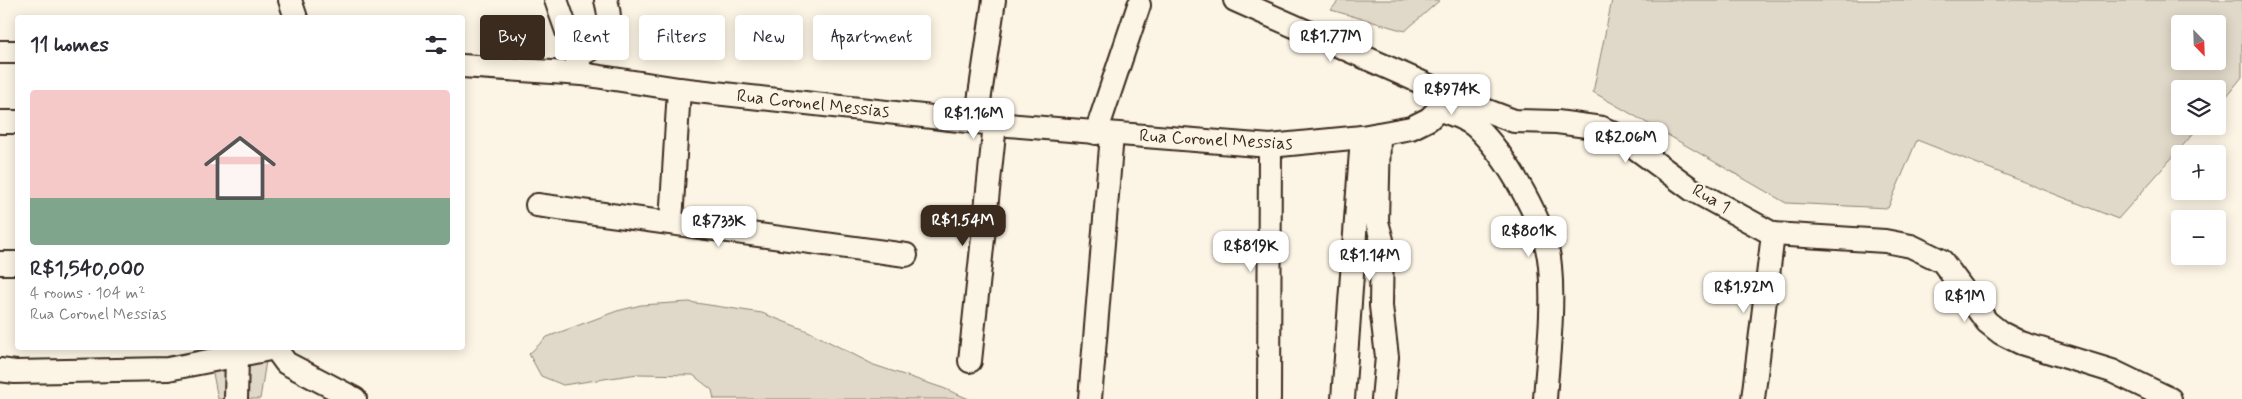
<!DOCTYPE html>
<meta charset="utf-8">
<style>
:root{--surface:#fff;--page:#f7f7f7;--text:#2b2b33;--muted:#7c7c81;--line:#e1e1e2;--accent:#3b2a1e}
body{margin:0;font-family:Mynerve,sans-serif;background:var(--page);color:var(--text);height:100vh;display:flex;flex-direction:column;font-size:19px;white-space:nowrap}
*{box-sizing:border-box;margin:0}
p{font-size:16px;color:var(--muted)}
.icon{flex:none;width:28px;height:28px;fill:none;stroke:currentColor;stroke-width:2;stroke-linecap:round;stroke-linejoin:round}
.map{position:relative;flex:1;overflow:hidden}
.sheet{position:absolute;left:15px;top:15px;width:450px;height:335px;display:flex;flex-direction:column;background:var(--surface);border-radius:5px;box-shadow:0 2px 12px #0003}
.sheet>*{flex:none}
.banner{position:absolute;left:480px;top:15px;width:475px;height:45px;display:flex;gap:10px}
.needle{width:32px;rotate:157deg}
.fabs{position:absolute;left:2171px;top:15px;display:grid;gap:10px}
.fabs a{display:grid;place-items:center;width:55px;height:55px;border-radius:5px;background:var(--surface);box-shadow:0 2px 12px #0003;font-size:25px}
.price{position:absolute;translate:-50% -42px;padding:0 11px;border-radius:10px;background:#fff;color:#222;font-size:16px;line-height:32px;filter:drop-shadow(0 1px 2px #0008)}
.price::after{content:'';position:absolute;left:50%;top:30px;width:15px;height:11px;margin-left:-8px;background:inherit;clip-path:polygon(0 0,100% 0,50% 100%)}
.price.active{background:var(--accent);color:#fff}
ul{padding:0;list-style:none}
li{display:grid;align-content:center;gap:10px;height:265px;padding:0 15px}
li+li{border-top:1px solid var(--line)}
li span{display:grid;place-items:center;height:155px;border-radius:5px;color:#555}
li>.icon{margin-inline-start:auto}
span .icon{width:90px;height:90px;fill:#fffc;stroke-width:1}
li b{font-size:21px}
h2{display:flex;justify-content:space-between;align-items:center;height:60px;padding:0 15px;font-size:21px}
.chip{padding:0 18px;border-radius:5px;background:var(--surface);box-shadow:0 2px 12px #0003;font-size:18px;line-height:45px}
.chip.active{background:var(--accent);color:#fff}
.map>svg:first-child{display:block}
</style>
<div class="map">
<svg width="2242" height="399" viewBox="0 0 2242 399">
<rect width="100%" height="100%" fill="#fcf5e5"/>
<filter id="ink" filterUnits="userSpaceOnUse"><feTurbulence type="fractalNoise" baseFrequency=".02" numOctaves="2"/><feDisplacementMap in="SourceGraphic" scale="10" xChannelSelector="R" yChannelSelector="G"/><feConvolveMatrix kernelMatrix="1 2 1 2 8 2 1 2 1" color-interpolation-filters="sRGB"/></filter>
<g filter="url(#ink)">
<g fill="#e0d8c8" stroke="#8e8173" fill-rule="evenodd">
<path d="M1339,0H1440L1405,31L1331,10Z"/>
<path d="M1612,0H2242V77L2218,107V89H2180V126H2200L2118,219L1917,140L1888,208L1786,203L1593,92ZM2180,24H2218V61H2180Z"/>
<path d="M689,302L762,313L808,331L874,365L943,388L969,399H714L712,390L693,375L638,374L563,385L541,376L529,354L547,337L617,311L641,305Z"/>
<path d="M208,348H268L260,399H218Z"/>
</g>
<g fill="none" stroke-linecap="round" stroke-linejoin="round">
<defs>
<g id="minor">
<path d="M290,0L296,18"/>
<path d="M556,0L582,74"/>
<path d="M1235,0L1477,107L1514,121L1557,122L1602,128L1619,136L1691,189L1773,234L1885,241L1911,246L1942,261L1987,322L2001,333L2021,343L2112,371L2170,399"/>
<path d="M0,52H18"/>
<path d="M576,57C605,44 615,33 606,0"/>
<path d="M462,66L582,74L679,89L995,124L1270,146L1362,137L1411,128L1429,119L1439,109L1443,91"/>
<path d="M1439,109C1450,114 1468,119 1476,127C1506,155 1547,225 1550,266C1554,310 1548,355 1545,399"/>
<path d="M0,122H18"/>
<path d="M976,122L994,0"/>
<path d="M1096,133L1139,5"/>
<path d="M1379,134L1377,222L1382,240L1381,306L1387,357L1383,399"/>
<path d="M537,205L906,255"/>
<path d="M671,222L679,89"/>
<path d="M0,263H18"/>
<path d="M275,348L286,363L355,399"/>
<path d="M970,361L995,124"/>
<path d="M0,370L15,372L168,369L275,348"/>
<path d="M236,399L237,356"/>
<path d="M1090,399L1112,135"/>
<path d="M1269,399L1270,146"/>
<path d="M1343,399L1362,137"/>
<path d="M1753,399L1773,234"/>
</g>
</defs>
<use href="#minor" stroke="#3b2a1e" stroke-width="26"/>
<use href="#minor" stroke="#fcf5e5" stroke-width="22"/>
</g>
</g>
<g text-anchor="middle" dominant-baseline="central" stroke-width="4.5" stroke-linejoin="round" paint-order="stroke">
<g font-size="18" fill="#3b2a1e" stroke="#fcf5e5">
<text transform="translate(813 104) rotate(6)">Rua Coronel Messias</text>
<text transform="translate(1216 140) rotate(3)">Rua Coronel Messias</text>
<text transform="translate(1711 199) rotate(30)">Rua 1</text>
</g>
</g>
</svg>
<div class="fabs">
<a><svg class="needle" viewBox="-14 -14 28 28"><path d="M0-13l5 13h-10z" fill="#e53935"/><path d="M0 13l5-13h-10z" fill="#7c7c81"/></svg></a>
<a><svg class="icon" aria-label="layers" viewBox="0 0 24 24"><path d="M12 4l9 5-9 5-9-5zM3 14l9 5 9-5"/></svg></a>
<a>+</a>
<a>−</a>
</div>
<b class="price" style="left:1331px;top:63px">R$1.77M</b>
<b class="price" style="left:1452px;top:116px">R$974K</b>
<b class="price" style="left:974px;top:140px">R$1.16M</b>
<b class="price" style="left:1626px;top:164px">R$2.06M</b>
<b class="price active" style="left:963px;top:247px">R$1.54M</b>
<b class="price" style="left:719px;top:248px">R$733K</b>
<b class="price" style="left:1529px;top:258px">R$801K</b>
<b class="price" style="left:1251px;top:273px">R$819K</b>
<b class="price" style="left:1370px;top:282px">R$1.14M</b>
<b class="price" style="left:1744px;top:314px">R$1.92M</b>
<b class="price" style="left:1965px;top:323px">R$1M</b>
<div class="banner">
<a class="chip active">Buy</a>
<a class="chip">Rent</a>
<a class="chip">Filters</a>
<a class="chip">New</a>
<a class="chip">Apartment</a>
</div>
<section class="sheet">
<h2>11 homes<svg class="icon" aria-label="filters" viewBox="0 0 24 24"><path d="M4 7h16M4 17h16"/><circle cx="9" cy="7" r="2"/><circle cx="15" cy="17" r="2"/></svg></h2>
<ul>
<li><span style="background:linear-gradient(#f6c9c9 70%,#7fa58c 0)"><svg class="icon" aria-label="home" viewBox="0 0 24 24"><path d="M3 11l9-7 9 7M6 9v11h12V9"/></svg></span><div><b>R$1,540,000</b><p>4 rooms · 104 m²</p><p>Rua Coronel Messias</p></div></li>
</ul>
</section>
</div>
